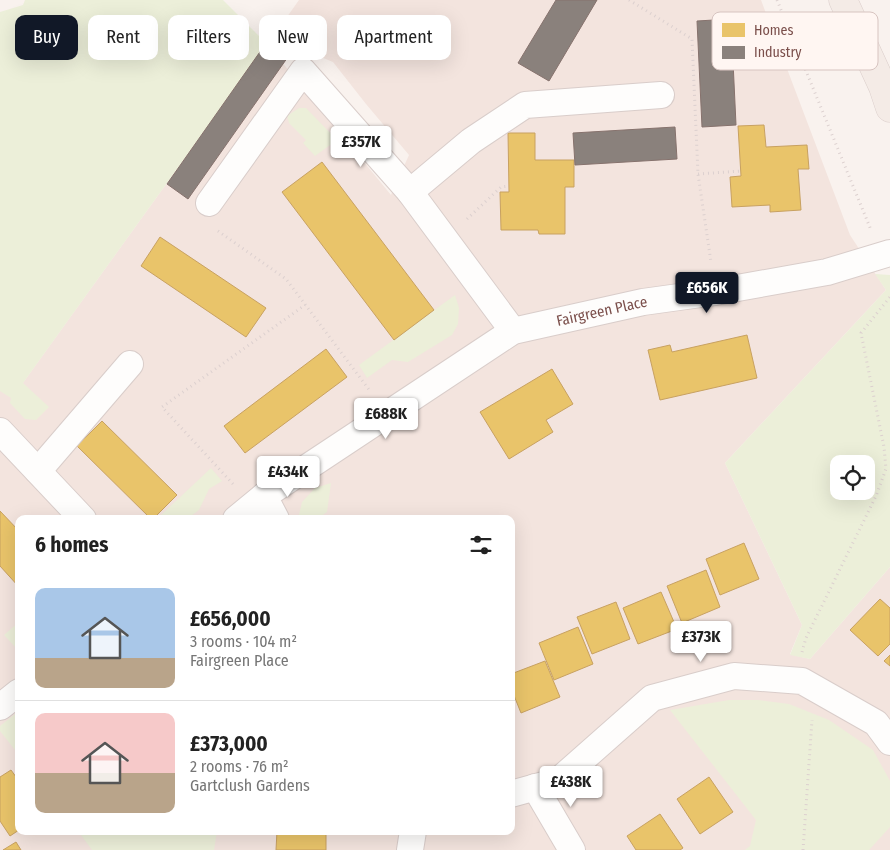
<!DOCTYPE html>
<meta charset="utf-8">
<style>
:root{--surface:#fff;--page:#f6f6f6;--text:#222;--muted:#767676;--line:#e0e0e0;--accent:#111827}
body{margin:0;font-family:"Fira Sans Condensed",sans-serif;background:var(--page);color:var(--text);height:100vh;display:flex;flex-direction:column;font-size:19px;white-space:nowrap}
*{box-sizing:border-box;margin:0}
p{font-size:16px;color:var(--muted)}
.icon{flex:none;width:28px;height:28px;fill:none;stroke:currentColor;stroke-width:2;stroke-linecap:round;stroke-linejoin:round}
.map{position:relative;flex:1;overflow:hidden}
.panel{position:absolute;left:15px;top:515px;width:500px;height:320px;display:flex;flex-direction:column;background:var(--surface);border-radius:10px;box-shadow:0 5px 20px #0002}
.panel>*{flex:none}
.banner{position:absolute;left:15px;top:15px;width:500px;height:45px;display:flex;gap:10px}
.fabs{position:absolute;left:830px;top:455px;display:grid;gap:10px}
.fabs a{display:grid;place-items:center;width:45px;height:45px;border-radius:10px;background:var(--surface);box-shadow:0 5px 20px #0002;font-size:25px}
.price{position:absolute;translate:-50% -42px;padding:0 11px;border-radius:5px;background:#fff;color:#222;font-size:16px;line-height:32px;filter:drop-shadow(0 1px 2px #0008)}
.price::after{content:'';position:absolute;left:50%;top:30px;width:15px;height:11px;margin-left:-8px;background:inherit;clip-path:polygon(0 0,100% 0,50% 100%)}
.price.current{background:var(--accent);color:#fff}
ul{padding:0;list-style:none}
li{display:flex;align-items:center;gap:15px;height:125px;padding:0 20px}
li+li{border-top:1px solid var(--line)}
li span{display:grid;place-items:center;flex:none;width:140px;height:100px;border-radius:10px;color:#555}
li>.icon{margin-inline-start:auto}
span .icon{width:60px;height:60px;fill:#fffc;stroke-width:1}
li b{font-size:21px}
h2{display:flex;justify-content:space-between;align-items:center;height:60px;padding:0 20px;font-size:21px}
.tag{padding:0 18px;border-radius:10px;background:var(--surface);box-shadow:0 5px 20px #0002;font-size:18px;line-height:45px}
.tag.current{background:var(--accent);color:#fff}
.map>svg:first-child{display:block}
</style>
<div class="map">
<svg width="890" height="850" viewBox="0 0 890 850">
<rect width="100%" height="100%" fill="#f9f2ee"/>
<path fill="#f3e4de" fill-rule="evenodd" d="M299,0H556L540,27L558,0H761L850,235L886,290L725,463L802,625L790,654L810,659L890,567V850H0V390L12,398L267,44L391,195L409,155L366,104L333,62L289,44L277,31ZM19,519H511V831H19Z"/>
<g fill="#ecefd9" fill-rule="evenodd">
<path d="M25,0H223L267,44L23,383L49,407L36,420L25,419L10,403L11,398L0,391V12L23,5Z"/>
<path d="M299,108H306L337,140L315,156L303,143L306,140L289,123L287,116Z"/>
<path d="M875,274L890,275V567L810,659L790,655L802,625L725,463L886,290ZM839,464H866V491H839Z"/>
<path d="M455,295L459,308L458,324L452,335L408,362L392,360L367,378L359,365Z"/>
<path d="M211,468L222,481L209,489L199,510L187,519H163L160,516Z"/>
<path d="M331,483L327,512L317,519H298L302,502L315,488Z"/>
<path d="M19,622V651L4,635Z"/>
<path d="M729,700H758L789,704L829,720L873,750L890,781V827L869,850H745L750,846L756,820L670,710Z"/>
<path d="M19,711V755L0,731V726Z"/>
<path d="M78,831H217L214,850H92Z"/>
</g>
<g fill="#e9c46a" stroke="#c8a161">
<path d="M764,125L766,147L807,145L809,169H798L801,210L770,212V205L732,207L730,177L741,176L738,126Z"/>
<path d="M508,133H535V160H574V187H565V234H539L538,230H501L500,192H509Z"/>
<path d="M322,162L434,310L394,340L282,192Z"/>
<path d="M160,237L266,308L246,337L141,266Z"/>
<path d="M747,335L757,378L660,400L648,350L670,345L672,352Z"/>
<path d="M326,349L347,377L245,453L224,426Z"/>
<path d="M552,369L573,404L546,420L553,432L509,459L480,412Z"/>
<path d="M102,421L177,495L153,519H151L77,446Z"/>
<path d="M0,511L19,531V587L0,566Z"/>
<path d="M744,543L759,579L720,595L706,559Z"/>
<path d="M706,570L720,607L682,623L667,586Z"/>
<path d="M661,592L677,629L638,644L623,608Z"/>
<path d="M880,599L890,608V644L878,656L850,630Z"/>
<path d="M616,602L630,639L592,654L577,617Z"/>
<path d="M578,627L593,664L554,680L539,643Z"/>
<path d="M890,655V666L884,661Z"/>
<path d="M545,661L560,697L521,713L511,688V674Z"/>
<path d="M11,770L19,781V830L10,836L0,821V777Z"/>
<path d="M709,777L733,812L700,834L677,799Z"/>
<path d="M660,814L683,848L680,850H636L627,836Z"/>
<path d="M277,831H326V850H276Z"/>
<path d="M16,842L21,850H3Z"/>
</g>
<g fill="#8a817c" stroke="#86726d">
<path d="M556,0H597L549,81L518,63Z"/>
<path d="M731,19L736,125L702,127L697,21Z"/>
<path d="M269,39L290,54L188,199L167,184Z"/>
<path d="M675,127L677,159L575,165L573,133Z"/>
</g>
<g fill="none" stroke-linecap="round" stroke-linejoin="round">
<defs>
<g id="minor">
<path d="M410,192L471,141L525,105L661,95"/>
<path d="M209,203L303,71L410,192L513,331"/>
<path d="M0,431L83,519"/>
<path d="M38,471L130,364"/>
<path d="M264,496L276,519"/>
<path id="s1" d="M236,519L264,496L513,331L643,302L715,292L827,272L890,253"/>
<path d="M0,707L19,692"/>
<path d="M535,787L572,850"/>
<path d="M511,794L558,781L652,698L734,676L802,681L876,723L890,742"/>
<path d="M410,850L413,831"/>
</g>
<path id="primary" d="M843,0L883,87L890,108"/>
</defs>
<use href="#minor" stroke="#d9cdca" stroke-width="28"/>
<use href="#primary" stroke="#dacdca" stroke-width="29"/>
<g stroke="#dcd0cf" stroke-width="3" stroke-dasharray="1 4" stroke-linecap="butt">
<path d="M629,0L692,39L698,174L711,262"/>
<path d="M777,0L871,230"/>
<path d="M273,36L286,46"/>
<path d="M698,174L741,171"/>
<path d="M467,219L501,187L509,186"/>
<path d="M218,231L286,279L370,391"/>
<path d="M233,484L162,407L305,305"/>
<path d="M802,652L806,638L876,496L886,469L884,447L861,333L890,297"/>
<path d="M803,850L812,720"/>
</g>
<use href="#minor" stroke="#fefdfc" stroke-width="26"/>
<use href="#primary" stroke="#f4ebe6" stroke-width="28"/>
</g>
<g text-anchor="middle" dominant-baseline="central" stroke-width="5" stroke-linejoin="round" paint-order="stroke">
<g font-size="15" fill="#7b4f4b" stroke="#fff6f2">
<text stroke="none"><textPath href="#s1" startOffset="426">Fairgreen Place</textPath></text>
</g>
</g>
<rect x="712" y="12" width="166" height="58" rx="8" fill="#fff6f2" stroke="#d7c4c0" stroke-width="1"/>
<rect x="722" y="23" width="23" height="14" fill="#e9c46a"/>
<rect x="722" y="46" width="23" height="13" fill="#8a817c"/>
<g font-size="14" fill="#7b4f4b">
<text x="754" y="35">Homes</text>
<text x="754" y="57">Industry</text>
</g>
</svg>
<div class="fabs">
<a><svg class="icon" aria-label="locate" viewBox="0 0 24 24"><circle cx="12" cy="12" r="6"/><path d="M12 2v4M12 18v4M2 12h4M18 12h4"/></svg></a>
</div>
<b class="price" style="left:361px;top:168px">£357K</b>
<b class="price current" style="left:707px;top:314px">£656K</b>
<b class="price" style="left:386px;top:440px">£688K</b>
<b class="price" style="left:288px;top:498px">£434K</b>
<b class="price" style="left:701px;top:663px">£373K</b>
<b class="price" style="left:571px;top:808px">£438K</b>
<div class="banner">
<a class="tag current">Buy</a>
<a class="tag">Rent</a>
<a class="tag">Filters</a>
<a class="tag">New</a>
<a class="tag">Apartment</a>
</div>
<section class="panel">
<h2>6 homes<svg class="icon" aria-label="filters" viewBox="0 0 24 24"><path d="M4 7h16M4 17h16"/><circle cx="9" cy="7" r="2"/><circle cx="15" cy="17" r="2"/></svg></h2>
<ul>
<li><span style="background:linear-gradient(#a9c7e8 70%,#b9a48a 0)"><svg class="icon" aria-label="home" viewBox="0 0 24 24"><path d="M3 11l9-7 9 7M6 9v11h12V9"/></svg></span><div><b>£656,000</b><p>3 rooms · 104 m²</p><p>Fairgreen Place</p></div></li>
<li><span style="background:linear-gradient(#f6c9c9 60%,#b9a48a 0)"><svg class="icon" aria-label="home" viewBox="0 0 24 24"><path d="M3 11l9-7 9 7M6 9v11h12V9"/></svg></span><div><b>£373,000</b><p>2 rooms · 76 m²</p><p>Gartclush Gardens</p></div></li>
</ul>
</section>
</div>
